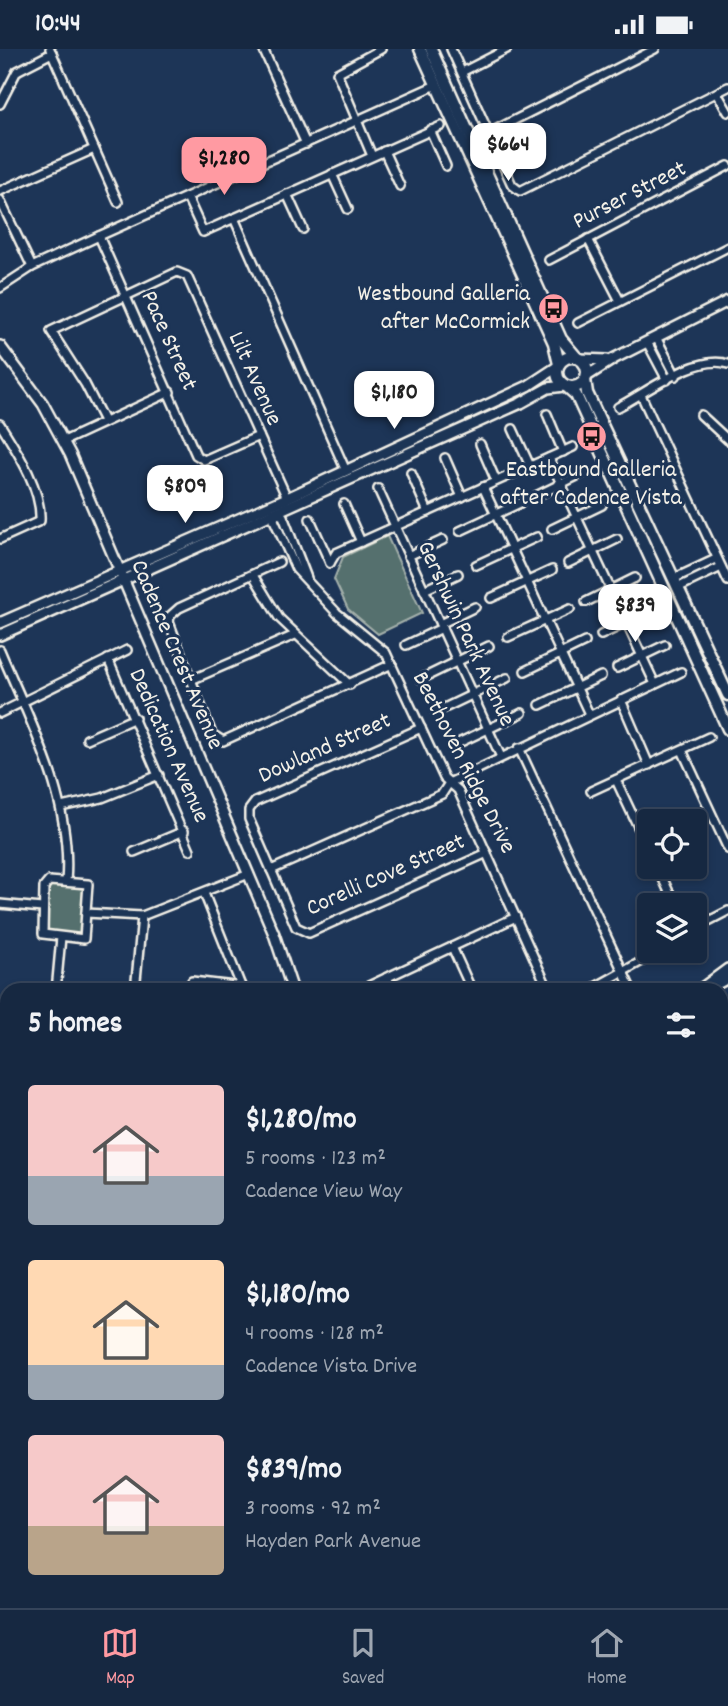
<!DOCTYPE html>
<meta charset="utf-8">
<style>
:root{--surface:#162841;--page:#1f3048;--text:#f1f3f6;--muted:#9ea6b1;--line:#35445a;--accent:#ff9aa2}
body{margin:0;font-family:Dekko,sans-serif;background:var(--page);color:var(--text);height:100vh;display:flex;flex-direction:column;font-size:26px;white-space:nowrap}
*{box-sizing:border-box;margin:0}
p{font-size:23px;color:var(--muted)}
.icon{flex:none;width:38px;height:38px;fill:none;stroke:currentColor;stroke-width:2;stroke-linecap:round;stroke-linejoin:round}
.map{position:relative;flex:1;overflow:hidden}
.side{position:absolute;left:0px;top:934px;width:728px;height:625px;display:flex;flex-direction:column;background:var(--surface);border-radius:21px 21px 0 0;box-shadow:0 4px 10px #0003,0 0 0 2px var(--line)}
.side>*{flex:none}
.controls{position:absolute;left:637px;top:760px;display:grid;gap:14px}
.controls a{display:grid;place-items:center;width:70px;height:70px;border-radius:7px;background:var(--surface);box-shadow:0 4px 10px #0003,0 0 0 2px var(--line);font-size:35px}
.price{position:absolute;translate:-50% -60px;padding:0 16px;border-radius:14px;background:#fff;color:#222;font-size:23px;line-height:46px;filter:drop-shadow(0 2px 4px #0008)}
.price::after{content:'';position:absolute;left:50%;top:42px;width:21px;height:16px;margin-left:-10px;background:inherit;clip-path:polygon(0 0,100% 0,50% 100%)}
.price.active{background:var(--accent);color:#111}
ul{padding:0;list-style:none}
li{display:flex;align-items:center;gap:21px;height:175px;padding:0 28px}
li span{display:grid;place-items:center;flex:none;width:196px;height:140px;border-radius:7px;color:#555}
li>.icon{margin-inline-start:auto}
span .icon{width:84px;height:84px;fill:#fffc;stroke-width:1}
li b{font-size:30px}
h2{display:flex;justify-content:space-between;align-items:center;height:84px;padding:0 28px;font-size:30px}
.status{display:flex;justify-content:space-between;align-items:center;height:49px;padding:0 35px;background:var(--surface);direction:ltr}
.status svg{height:19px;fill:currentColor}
.menu{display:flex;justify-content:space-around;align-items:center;height:98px;border-top:2px solid var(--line);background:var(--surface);font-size:19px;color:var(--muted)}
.menu a{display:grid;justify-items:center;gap:4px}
.menu .active{color:var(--accent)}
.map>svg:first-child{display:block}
</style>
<div class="status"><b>10:44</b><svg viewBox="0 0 49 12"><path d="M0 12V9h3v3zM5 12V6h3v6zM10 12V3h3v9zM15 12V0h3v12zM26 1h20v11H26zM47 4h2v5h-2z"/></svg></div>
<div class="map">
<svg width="728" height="1559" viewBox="0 0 728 1559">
<rect width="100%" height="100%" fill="#1d3557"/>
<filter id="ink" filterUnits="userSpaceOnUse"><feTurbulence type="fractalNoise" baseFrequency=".0143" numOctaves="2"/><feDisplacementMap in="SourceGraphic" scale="14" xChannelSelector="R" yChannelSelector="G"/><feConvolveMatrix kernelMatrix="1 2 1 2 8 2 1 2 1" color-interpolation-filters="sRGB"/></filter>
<g filter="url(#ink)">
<path fill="#31425d" d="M0,1326L7,1327V1415H0Z"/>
<g fill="#55706e" stroke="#a4b0ab" stroke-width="2">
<path d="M387,487L422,564L378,585L348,560L334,530L343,508Z"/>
<path d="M52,835L85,840L83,883L79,886L46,883V841Z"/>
<path d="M0,1420L7,1421V1494L0,1493Z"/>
</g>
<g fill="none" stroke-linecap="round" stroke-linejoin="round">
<g stroke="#89a2ad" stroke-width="2">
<path d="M0,1497H7"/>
<path d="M665,1552L728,1558"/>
</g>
<defs>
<g id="minor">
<path d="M50,0L118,153"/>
<path d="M263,0L306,95"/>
<path d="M451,0L512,136L520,142L728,38"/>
<path d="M462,23L507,0"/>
<path d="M717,44L728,63"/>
<path d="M0,55L17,22L52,4"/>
<path d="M430,81L446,117"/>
<path d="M489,84L655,0"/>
<path d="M384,102L400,137"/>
<path d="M372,107L337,24L381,0"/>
<path d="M332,125L348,160"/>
<path d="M0,142L94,100"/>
<path d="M287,145L303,180"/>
<path d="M187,148L203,183L441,77"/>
<path d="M0,151L32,218"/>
<path d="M234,169L346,422"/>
<path d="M99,187L196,406L204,411L259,387"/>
<path d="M588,190L620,252"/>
<path d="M549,211L728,117"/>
<path d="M0,239L32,218L99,187L436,36"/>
<path d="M578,274L728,198"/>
<path d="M656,288L676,327"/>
<path d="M647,293L667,331"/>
<path d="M641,346L728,532"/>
<path d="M618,358C646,344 697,304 728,315"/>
<path d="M547,365L563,403"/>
<path d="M701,366L728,391"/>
<path d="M104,372L85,335L51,282L177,223L187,227L287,449"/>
<path d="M0,375C17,402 42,440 40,472L0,490"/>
<path d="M513,380L530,417"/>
<path d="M64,392L170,343"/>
<path d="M480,395L496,432"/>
<path d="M445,409L462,448"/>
<path d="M549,409L655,635"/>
<path d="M411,424L428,463"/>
<path d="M483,438L589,665"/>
<path d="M378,440L501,708"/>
<path d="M536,447L585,423"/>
<path d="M344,455L361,493"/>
<path d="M310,470L330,514"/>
<path d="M552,480L602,456"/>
<path d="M460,482L520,454"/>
<path d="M408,507L443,491"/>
<path d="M279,513L179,559L170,567L169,573L212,685L223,692L392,615"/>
<path d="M330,514L336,504L573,398"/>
<path d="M568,514L617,490"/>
<path d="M476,516L537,488"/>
<path d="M253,526L279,569L350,636"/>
<path d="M307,529L283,467L276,464L274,471L296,520L337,564L386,604L444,729L458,741L549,942"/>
<path d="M673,530L716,510"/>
<path d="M677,539L721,518"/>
<path d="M424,541L458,525"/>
<path d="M491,549L552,521"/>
<path d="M586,553L635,529"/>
<path d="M440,575L475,558"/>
<path d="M601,586L650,563"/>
<path d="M508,588L570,560"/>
<path d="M406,596L442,579"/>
<path d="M0,601C31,675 73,751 66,833"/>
<path d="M108,610L190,801"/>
<path d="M617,619L665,596"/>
<path d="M525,622L585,593"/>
<path d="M421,630L489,597"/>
<path d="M191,631L295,586"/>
<path d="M621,651L649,716"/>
<path d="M540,656L601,627"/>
<path d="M436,663L507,629"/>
<path d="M0,664L127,601"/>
<path d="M421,679L255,753L249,761V770L296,878L309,884L487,804"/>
<path d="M87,690L135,669"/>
<path d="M452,697L522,664"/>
<path d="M519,699L632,942"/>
<path d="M682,701L728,800"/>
<path d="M616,731L649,801"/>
<path d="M591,742L709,688"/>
<path d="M61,758L102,749L159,726"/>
<path d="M134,803L184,782"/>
<path d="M657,817L675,856"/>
<path d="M271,821L442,745L449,734L681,623"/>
<path d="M49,832L88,835L84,890L43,885L44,838Z"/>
<path d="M204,844L243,942"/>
<path d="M0,855L42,859"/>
<path d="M86,864L142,867L249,825"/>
<path d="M695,879L728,862"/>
<path d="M452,898L472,942"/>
<path d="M387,928L393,942"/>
<path d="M192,932L243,938"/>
<path d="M56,942L61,888"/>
<path d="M135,942L142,867"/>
<path d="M358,942L516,868"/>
<path d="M588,942L662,901"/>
<path d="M721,996L728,992"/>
<path d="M0,997L7,998"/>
<path d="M721,1133L728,1148"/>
<path d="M0,1155L7,1156"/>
<path d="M721,1281L728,1278"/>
<path d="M721,1299L728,1314"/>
<path d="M0,1301H7"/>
<path d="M721,1472L728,1487"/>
<path d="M721,1519H728"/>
</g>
<g id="tertiary">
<path d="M0,297L43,355L70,405L274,885L293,942"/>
<path d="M580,310L607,311"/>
<path d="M587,327L615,309L728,252"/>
<path d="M0,574L287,449L528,337L557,318"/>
<path d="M0,586L521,354L548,339L564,337"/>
<path d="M709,939L728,929"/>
<path d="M698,942L728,920"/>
<path d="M0,1067L7,1068"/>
<path d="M0,1080L7,1081"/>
</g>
<g id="secondary">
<path d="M420,0L554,294L559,315"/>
<path d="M431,0L561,290L577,309"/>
<circle cx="572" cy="323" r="15"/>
<path d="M585,331L587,344L728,646"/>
<path d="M567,338L576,346L728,680"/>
</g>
<g id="primary">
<path d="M0,1540L7,1541"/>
<path d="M203,1552L258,1559"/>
</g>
</defs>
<use href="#minor" stroke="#f4f1e8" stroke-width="12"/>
<use href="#tertiary" stroke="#f4f1e8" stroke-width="14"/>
<use href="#secondary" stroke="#f4f1e8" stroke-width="15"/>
<use href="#primary" stroke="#f4f1e8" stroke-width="16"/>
<use href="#minor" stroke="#1d3557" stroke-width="7"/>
<use href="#tertiary" stroke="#1d3557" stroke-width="9"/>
<use href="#secondary" stroke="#1d3557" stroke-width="10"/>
<use href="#primary" stroke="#6b6f75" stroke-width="10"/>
</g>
</g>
<defs>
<symbol id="bus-disc" viewBox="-11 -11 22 22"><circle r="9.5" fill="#ff9aa2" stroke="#1d3557"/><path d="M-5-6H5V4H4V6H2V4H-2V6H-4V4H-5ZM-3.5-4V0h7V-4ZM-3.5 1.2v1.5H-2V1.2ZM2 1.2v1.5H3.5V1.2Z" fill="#111"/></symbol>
</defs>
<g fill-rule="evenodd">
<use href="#bus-disc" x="536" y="242" width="35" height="35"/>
<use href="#bus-disc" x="574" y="370" width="35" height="35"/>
</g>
<g text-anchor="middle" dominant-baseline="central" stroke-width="6" stroke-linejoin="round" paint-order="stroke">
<g font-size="24" fill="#f4f1e8" stroke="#1d3557">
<text transform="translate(630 147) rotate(-27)">Purser Street</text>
<text transform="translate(168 292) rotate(66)">Pace Street</text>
<text transform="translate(254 330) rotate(66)">Lilt Avenue</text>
<text transform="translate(465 585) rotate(65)">Gershwin Park Avenue</text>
<text transform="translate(176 606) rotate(67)">Cadence Crest Avenue</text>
<text transform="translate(168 697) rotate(66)">Dedication Avenue</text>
<text transform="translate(325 700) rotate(-24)">Dowland Street</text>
<text transform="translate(463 714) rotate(63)">Beethoven Ridge Drive</text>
<text transform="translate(386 827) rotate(-24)">Corelli Cove Street</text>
</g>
<g font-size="24" fill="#f4f1e8" stroke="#1d3557" text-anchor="end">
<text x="530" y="246">Westbound Galleria<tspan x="530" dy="28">after McCormick</tspan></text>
<text x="591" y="422" text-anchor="middle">Eastbound Galleria<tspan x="591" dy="28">after Cadence Vista</tspan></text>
</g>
</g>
</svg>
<div class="controls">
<a><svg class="icon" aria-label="locate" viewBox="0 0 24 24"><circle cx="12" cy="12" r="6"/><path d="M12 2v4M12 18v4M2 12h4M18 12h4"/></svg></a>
<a><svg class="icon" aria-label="layers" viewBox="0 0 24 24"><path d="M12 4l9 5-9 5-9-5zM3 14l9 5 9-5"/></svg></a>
</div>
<b class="price" style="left:508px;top:134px">$664</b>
<b class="price active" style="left:224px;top:148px">$1,280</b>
<b class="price" style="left:394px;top:382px">$1,180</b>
<b class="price" style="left:185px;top:476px">$809</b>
<b class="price" style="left:635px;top:595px">$839</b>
<section class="side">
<h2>5 homes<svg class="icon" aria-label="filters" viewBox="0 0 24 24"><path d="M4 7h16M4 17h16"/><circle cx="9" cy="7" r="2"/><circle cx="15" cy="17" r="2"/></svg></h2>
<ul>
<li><span style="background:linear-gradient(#f6c9c9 65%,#9aa5b1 0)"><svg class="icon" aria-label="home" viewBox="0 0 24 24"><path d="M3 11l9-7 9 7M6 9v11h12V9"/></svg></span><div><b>$1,280/mo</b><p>5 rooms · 123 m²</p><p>Cadence View Way</p></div></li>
<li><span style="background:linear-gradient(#ffd9b3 75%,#9aa5b1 0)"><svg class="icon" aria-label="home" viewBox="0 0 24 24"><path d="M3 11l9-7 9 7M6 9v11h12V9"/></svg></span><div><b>$1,180/mo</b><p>4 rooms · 128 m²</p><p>Cadence Vista Drive</p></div></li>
<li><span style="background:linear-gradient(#f6c9c9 65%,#b9a48a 0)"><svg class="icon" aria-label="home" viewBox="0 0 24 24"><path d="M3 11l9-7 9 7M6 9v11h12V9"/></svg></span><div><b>$839/mo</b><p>3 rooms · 92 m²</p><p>Hayden Park Avenue</p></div></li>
</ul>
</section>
</div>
<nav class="menu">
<a class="active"><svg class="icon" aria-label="map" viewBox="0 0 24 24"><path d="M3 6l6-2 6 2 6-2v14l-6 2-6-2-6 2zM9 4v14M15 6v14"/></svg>Map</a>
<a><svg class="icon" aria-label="saved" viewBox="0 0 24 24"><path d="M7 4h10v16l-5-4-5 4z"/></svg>Saved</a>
<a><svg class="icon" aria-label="home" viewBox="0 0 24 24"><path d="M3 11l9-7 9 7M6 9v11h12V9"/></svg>Home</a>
</nav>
